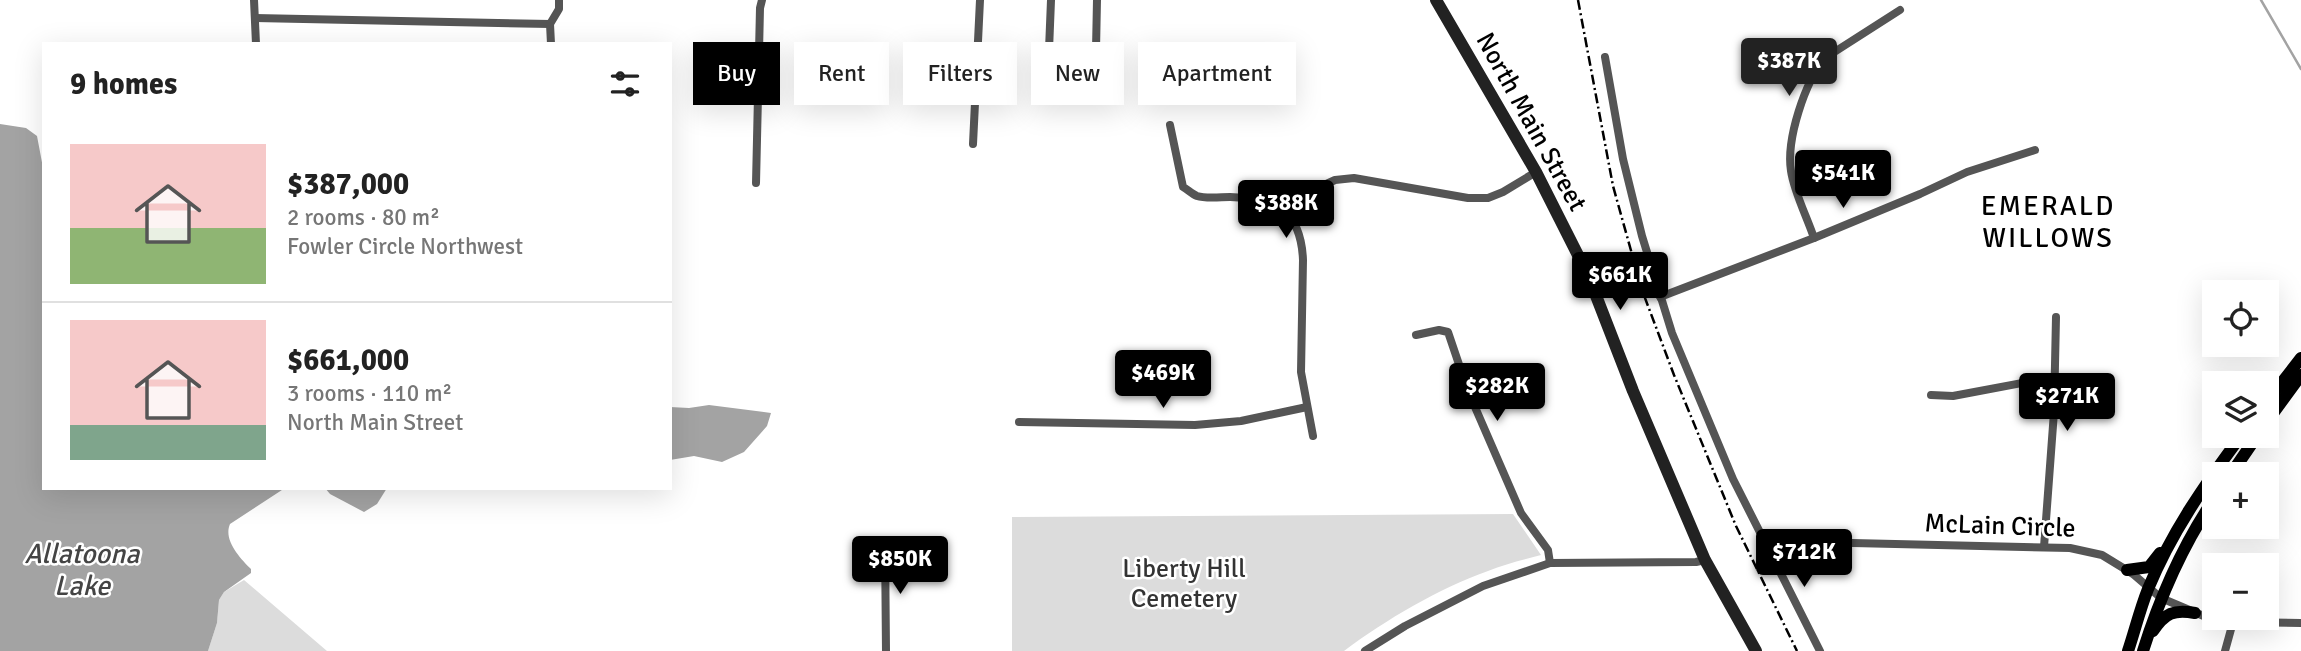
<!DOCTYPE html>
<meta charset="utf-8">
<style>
:root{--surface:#fff;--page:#f6f6f6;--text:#222;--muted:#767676;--line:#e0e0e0;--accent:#000}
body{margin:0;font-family:Signika,sans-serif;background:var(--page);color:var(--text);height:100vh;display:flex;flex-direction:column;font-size:26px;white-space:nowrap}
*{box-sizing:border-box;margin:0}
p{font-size:23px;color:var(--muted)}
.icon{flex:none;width:38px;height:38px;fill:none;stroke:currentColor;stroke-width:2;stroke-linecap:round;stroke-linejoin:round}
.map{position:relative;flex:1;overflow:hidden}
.sheet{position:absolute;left:42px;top:42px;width:630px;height:448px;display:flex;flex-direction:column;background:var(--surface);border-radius:0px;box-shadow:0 7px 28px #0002}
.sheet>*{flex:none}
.top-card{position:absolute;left:693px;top:42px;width:665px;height:63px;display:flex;gap:14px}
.buttons{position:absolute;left:2202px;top:280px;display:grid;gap:14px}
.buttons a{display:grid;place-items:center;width:77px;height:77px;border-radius:0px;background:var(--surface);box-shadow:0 7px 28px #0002;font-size:35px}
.price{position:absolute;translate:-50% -60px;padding:0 16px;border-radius:7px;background:var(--accent);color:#fff;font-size:23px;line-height:46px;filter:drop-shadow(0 2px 4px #0008)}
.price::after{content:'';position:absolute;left:50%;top:42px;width:21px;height:16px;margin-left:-10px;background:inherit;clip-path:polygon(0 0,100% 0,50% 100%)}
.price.active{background:#222;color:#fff}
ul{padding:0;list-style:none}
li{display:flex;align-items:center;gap:21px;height:175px;padding:0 28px}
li+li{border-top:2px solid var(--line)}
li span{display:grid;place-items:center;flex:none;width:196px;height:140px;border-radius:0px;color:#555}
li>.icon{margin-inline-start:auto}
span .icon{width:84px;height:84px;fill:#fffc;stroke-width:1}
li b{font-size:30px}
h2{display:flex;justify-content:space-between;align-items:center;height:84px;padding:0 28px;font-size:30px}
.pill{padding:0 24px;border-radius:0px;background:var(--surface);box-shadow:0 7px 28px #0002;font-size:24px;line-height:63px}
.pill.active{background:var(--accent);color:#fff}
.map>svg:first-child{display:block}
</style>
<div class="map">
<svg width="2301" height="651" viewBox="0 0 2301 651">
<rect width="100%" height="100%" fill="#fff"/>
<g fill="#dcdcdc">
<path d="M1513,514L1541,555C1523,560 1505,564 1488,571C1438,589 1387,619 1344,651H1012V517Z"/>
<path d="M244,580L327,651H208L217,623L219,600L224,592Z"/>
</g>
<g fill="#a3a3a3">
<path d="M0,124L26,128L37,136L44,173V488H285L230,524C223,540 240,558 251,569V573L224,592L219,600L217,623L208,651H0Z"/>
<path d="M709,405L771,413L767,426L744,452L722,462L694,456L670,460V407L689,408Z"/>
<path d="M325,488H387L377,504L364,512L330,494Z"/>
</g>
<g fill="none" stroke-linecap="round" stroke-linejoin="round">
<path stroke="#a3a3a3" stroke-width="2.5" d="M2261,0L2301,69"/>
<g stroke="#555" stroke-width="8">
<path d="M254,0L256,44"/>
<path d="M1051,0L1049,50L1055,63L1071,68L1090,63L1096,50L1097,0"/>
<path d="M255,18L550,24"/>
<path d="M551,44L550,24L559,9V0"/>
<path d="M1605,57L1623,159L1642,236L1672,333L1733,479L1820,651"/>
<path d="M1170,125L1183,187C1187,189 1192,194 1197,196C1206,199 1221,197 1230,197C1276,198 1301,211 1303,260L1301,372L1313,436"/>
<path d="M973,144L980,0"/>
<path d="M756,183L760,8L762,0"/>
<path d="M1288,213L1309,192L1335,180L1354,178L1468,198H1488L1503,192L1536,172"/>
<path d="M1814,238C1807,217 1794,192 1791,171C1786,139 1805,82 1825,58L1900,10"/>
<path d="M1660,297L1814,238L1920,194L1967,172L2035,150"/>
<path d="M1416,335L1439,330L1448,332L1468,391L1521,513L1548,550L1550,563"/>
<path d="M1931,395L1953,396L2054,377"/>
<path d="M1019,422L1195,425L1241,421L1307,407"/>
<path d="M885,540L886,651"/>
<path d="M1763,541L2070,548L2102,555L2133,574L2161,598L2206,617L2233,622L2301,623"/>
<path d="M2044,547L2054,412L2056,317"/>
<path d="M1365,651L1405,626L1483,586L1550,563L1696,562L1705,560"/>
<path d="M2225,651L2233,622"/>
</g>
<path stroke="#222" stroke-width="12" d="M1436,0L1536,172L1588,275L1633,391L1705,560L1756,651"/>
<g stroke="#000" stroke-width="12">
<path d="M2266,403L2301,358"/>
<path d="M2266,423L2301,375"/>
<path d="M2231,474L2257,436"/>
<path d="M2127,570L2149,567L2160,553"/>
<path d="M2153,631C2165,613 2174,609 2195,613"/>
<path d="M2128,651C2135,630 2140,609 2148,589C2171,533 2205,484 2241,436"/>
<path d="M2143,651C2160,597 2182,546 2214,499"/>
</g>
<path stroke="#000" stroke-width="2.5" stroke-dasharray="10 3.5 2 3.5" stroke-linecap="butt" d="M1578,0L1613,186L1642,290L1674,375L1736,526L1797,651"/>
</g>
<g text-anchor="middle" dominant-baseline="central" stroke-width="5" stroke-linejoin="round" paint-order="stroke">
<g font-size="26" fill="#000" stroke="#fff">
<text transform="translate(1531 122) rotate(61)">North Main Street</text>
<text transform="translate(2000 526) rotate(2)">McLain Circle</text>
</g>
<g font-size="26" fill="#333" stroke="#fff">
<text x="1184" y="569">Liberty Hill<tspan x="1184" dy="30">Cemetery</tspan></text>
</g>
<g font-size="28" letter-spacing="2" fill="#000" stroke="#fff">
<text x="2048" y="206">EMERALD<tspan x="2048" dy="32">WILLOWS</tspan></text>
</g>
<g font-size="28" font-style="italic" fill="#444" stroke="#fff">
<text x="82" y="554">Allatoona<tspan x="82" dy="32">Lake</tspan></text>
</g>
</g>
</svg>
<div class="buttons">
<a><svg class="icon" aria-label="locate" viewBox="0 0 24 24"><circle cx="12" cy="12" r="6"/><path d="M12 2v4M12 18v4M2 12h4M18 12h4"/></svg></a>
<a><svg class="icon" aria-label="layers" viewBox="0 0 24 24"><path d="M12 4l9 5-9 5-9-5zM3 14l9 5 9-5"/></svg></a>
<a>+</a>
<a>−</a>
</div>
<b class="price active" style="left:1789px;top:98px">$387K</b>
<b class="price" style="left:1843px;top:210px">$541K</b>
<b class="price" style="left:1286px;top:240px">$388K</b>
<b class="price" style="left:1620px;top:312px">$661K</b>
<b class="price" style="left:1163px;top:410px">$469K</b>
<b class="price" style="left:1497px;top:423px">$282K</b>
<b class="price" style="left:2067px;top:433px">$271K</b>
<b class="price" style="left:1804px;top:589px">$712K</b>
<b class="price" style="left:900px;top:596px">$850K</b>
<div class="top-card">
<a class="pill active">Buy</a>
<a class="pill">Rent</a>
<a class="pill">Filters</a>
<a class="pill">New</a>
<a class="pill">Apartment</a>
</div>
<section class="sheet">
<h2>9 homes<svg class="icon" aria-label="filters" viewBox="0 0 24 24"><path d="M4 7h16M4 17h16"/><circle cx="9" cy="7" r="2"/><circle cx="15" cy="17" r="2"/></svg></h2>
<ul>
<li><span style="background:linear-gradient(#f6c9c9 60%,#8fb573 0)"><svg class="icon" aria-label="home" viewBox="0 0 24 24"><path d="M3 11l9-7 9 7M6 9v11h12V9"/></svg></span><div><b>$387,000</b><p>2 rooms · 80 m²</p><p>Fowler Circle Northwest</p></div></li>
<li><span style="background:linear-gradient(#f6c9c9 75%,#7fa58c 0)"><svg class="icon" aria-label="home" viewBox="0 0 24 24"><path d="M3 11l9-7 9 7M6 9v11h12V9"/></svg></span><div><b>$661,000</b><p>3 rooms · 110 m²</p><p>North Main Street</p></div></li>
</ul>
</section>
</div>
